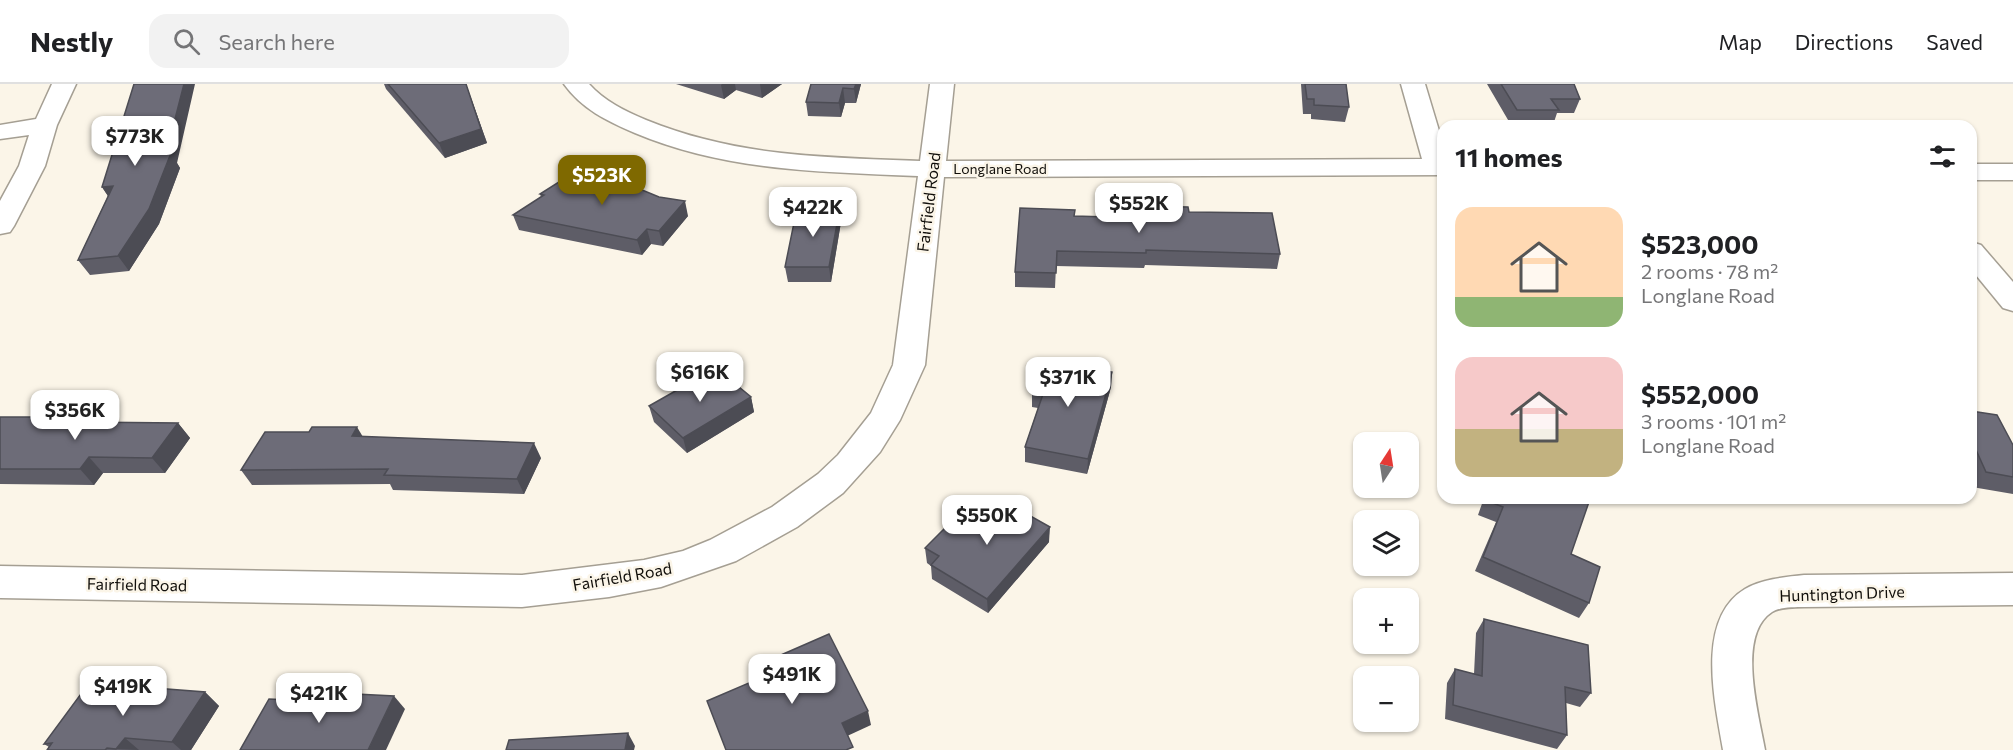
<!DOCTYPE html>
<meta charset="utf-8">
<style>
:root{--surface:#fff;--page:#f2f2f2;--text:#202124;--muted:#757577;--line:#e0e0e0;--accent:#7f6900}
body{margin:0;font-family:Commissioner,sans-serif;background:var(--page);color:var(--text);height:100vh;display:flex;flex-direction:column;font-size:22px;white-space:nowrap}
*{box-sizing:border-box;margin:0}
p{font-size:20px;color:var(--muted)}
.icon{flex:none;width:33px;height:33px;fill:none;stroke:currentColor;stroke-width:2;stroke-linecap:round;stroke-linejoin:round}
.map{position:relative;flex:1;overflow:hidden}
.drawer{position:absolute;left:1437px;top:36px;width:540px;height:384px;display:flex;flex-direction:column;background:var(--surface);border-radius:18px;box-shadow:0 2px 4px #0004}
.drawer>*{flex:none}
.needle{width:39px;rotate:12deg}
.fabs{position:absolute;left:1353px;top:348px;display:grid;gap:12px}
.fabs a{display:grid;place-items:center;width:66px;height:66px;border-radius:12px;background:var(--surface);box-shadow:0 2px 4px #0004;font-size:30px}
.price{position:absolute;translate:-50% -51px;padding:0 14px;border-radius:12px;background:#fff;color:#222;font-size:20px;line-height:39px;filter:drop-shadow(0 2px 3px #0008)}
.price::after{content:'';position:absolute;left:50%;top:36px;width:18px;height:14px;margin-left:-9px;background:inherit;clip-path:polygon(0 0,100% 0,50% 100%)}
.price.on{background:var(--accent);color:#fff}
ul{padding:0;list-style:none}
li{display:flex;align-items:center;gap:18px;height:150px;padding:0 18px}
li span{display:grid;place-items:center;flex:none;width:168px;height:120px;border-radius:18px;color:#555}
li>.icon{margin-inline-start:auto}
span .icon{width:72px;height:72px;fill:#fffc;stroke-width:1}
li b{font-size:26px}
h2{display:flex;justify-content:space-between;align-items:center;height:72px;padding:0 18px;font-size:26px}
header{display:flex;align-items:center;gap:36px;box-sizing:border-box;height:84px;padding:0 30px;background:var(--surface);border-bottom:2px solid var(--line)}
header strong{font-size:28px}
nav{display:flex;gap:33px;margin-inline-start:auto;font-size:21px}
.search{width:420px;height:54px;background:var(--page);display:flex;align-items:center;gap:15px;box-sizing:border-box;padding:0 21px;border-radius:18px;color:var(--muted);font-size:22px}
.map>svg:first-child{display:block}
</style>
<header>
<strong>Nestly</strong>
<div class="search"><svg class="icon" aria-label="search" viewBox="0 0 24 24"><circle cx="10" cy="10" r="6"/><path d="M15 15l6 6"/></svg>Search here</div>
<nav><a>Map</a><a>Directions</a><a>Saved</a></nav>
</header>
<div class="map">
<svg width="2013" height="666" viewBox="0 0 2013 666">
<rect width="100%" height="100%" fill="#fbf5e8"/>
<g fill="none" stroke-linecap="round" stroke-linejoin="round">
<defs>
<g id="minor">
<path d="M52,0H76L57,41L45,82L14,142L10,148L0,150V117L19,82L29,51L0,55V41L36,35Z"/>
<path d="M564,0H589C604,17 625,27 646,36C737,73 824,73 920,77L930,0H954L946,77L1422,75L1401,0H1425L1443,60V91L944,93L925,281L900,336L880,368L843,409L797,443L736,477L661,503L609,513L522,523L0,514V482L522,491L644,476L683,467L710,456L772,423L818,390L838,371L871,329L893,281L918,92C821,88 725,87 635,49C607,37 582,25 564,0Z"/>
<rect x="1971" y="80" width="42" height="16"/>
<path d="M1971,158L1981,161L2013,198V227L2003,224L1971,185Z"/>
<path d="M2013,489V521L1804,523C1794,523 1780,523 1772,528C1736,551 1759,631 1765,666H1723C1715,619 1695,535 1745,505C1762,495 1785,493 1804,491Z"/>
</g>
</defs>
<use href="#minor" stroke="#a59f93" stroke-width="3"/>
<use href="#minor" fill="#fff" fill-rule="evenodd"/>
</g>
<g fill="#5e5d67">
<path d="M384,0H466L487,59L445,74L386,5Z"/>
<path d="M676,0H782L762,14L736,6L724,15Z"/>
<path d="M811,0H861L856,19H845L841,33L808,32L806,18Z"/>
<path d="M1301,0H1346L1349,23L1345,38L1311,35V30H1303Z"/>
<path d="M1487,0H1574L1580,15L1574,29H1557L1553,41H1511Z"/>
<path d="M177,79L180,84L159,140L129,187L90,191L78,176L108,112L102,103Z"/>
<path d="M540,110L688,132L663,162L651,160L642,171L519,146L513,131L541,113Z"/>
<path d="M1142,122L1189,128L1280,170L1277,185L1145,181L1144,184L1056,182L1055,204L1015,203V188L1074,132L1141,134Z"/>
<path d="M840,124L841,138L831,198H788L785,183Z"/>
<path d="M1112,288L1111,303L1087,390L1025,378V363L1038,324L1032,323V308Z"/>
<path d="M751,313L754,328L687,369L654,338L649,322Z"/>
<path d="M1971,327L2013,361V410L1972,403L1971,401Z"/>
<path d="M0,333L90,338L178,339L190,354L165,389H103L94,401L0,400Z"/>
<path d="M362,353L541,374L524,410L393,406L390,400L252,401L241,386Z"/>
<path d="M1484,414H1587L1571,470L1589,519L1579,534L1475,487L1496,438L1478,431Z"/>
<path d="M964,445L1049,458L988,529L932,495L931,482L927,479L925,464Z"/>
<path d="M1484,535L1591,609L1580,623L1566,619L1567,651L1557,665L1445,635L1447,599L1455,585L1474,590L1476,549Z"/>
<path d="M205,608L219,622L191,666H47L49,663L44,660Z"/>
</g>
<g fill="#4c4c54">
<path d="M184,0H195L177,79L180,84L159,140L129,187L118,172Z"/>
<path d="M466,0L487,59L445,74L439,59Z"/>
<path d="M722,0H735L736,6L724,15L721,1Z"/>
<path d="M760,0H782L762,14Z"/>
<path d="M856,0H861L856,19L854,5Z"/>
<path d="M843,4L845,19L841,33L839,19Z"/>
<path d="M113,102L112,118L102,103Z"/>
<path d="M685,117L688,132L663,162L659,147Z"/>
<path d="M840,124L841,138L831,198L829,183Z"/>
<path d="M647,145L651,160L642,171L637,156Z"/>
<path d="M1112,288L1111,303L1087,390L1088,375Z"/>
<path d="M751,313L754,328L687,369L683,354Z"/>
<path d="M86,333L99,349L82,338Z"/>
<path d="M178,339L190,354L165,389L152,374Z"/>
<path d="M357,343L366,358L352,352Z"/>
<path d="M534,359L541,374L524,410L517,395Z"/>
<path d="M89,373L103,389L94,401L80,385Z"/>
<path d="M1050,443L1049,458L988,529L987,515Z"/>
<path d="M205,608L219,622L191,666H181L172,658Z"/>
<path d="M394,612L405,625L386,666H368Z"/>
<path d="M868,627L871,641L845,653L842,639Z"/>
<path d="M628,649L635,662L634,666H625Z"/>
<path d="M125,654L139,666L116,665Z"/>
</g>
<g fill="#6d6c78" stroke="#4c4c54" stroke-width="1.5">
<path d="M134,0H184L166,70L171,69L149,125L118,172L78,176L113,102L102,103Z"/>
<path d="M388,0H466L481,45L439,59Z"/>
<path d="M811,0H856L854,5L843,4L839,19L806,18Z"/>
<path d="M1305,0H1346L1349,23L1314,21V15H1307Z"/>
<path d="M1501,0H1574L1580,15H1551L1559,26H1517Z"/>
<path d="M584,82L659,113L685,117L659,147L647,145L637,156L513,131L544,111L540,110Z"/>
<path d="M1142,122L1188,123L1189,128L1272,129L1280,170L1146,166V169L1057,167L1056,189L1015,188L1020,124L1075,126L1074,132L1143,134Z"/>
<path d="M797,124H840L829,183H785Z"/>
<path d="M1043,276L1112,288L1088,375L1025,363L1043,310L1032,308Z"/>
<path d="M716,284L751,313L683,354L649,322Z"/>
<path d="M1971,327L1997,331L2013,361V393L1986,388L1976,366L1971,365Z"/>
<path d="M0,333H86L82,338L178,339L152,374L89,373L80,385H0Z"/>
<path d="M312,343H357L352,352L534,359L517,395L384,391L388,385L241,386L265,348H309Z"/>
<path d="M995,412L1050,443L987,515L931,481L939,472L925,464L951,438L964,445Z"/>
<path d="M1485,414H1587L1590,415L1571,470L1600,483L1589,519L1483,473L1503,423L1485,416Z"/>
<path d="M1484,535L1588,561L1591,609L1565,603L1567,651L1453,621L1455,585L1482,592Z"/>
<path d="M829,550L868,627L842,639L853,663L846,666H726L707,617L786,583L781,571Z"/>
<path d="M89,599L205,608L172,658L125,654L116,665L107,664L105,666H47L52,659L44,660Z"/>
<path d="M336,609L394,612L368,666H240L269,615L332,618Z"/>
<path d="M628,649L625,666H506L509,656Z"/>
</g>
<g text-anchor="middle" dominant-baseline="central" stroke-width="5" stroke-linejoin="round" paint-order="stroke">
<g font-size="14" fill="#100e0a" stroke="#fbf5e8">
<text x="1000" y="84">Longlane Road</text>
</g>
<g font-size="16" fill="#100e0a" stroke="#fbf5e8">
<text transform="translate(928 118) rotate(-83)">Fairfield Road</text>
<text transform="translate(622 492) rotate(-10)">Fairfield Road</text>
<text transform="translate(137 500) rotate(1)">Fairfield Road</text>
<text transform="translate(1842 509) rotate(-2)">Huntington Drive</text>
</g>
</g>
</svg>
<div class="fabs">
<a><svg class="needle" viewBox="-14 -14 28 28"><path d="M0-13l5 13h-10z" fill="#e53935"/><path d="M0 13l5-13h-10z" fill="#757577"/></svg></a>
<a><svg class="icon" aria-label="layers" viewBox="0 0 24 24"><path d="M12 4l9 5-9 5-9-5zM3 14l9 5 9-5"/></svg></a>
<a>+</a>
<a>−</a>
</div>
<b class="price" style="left:135px;top:83px">$773K</b>
<b class="price on" style="left:602px;top:122px">$523K</b>
<b class="price" style="left:1139px;top:150px">$552K</b>
<b class="price" style="left:813px;top:154px">$422K</b>
<b class="price" style="left:700px;top:319px">$616K</b>
<b class="price" style="left:1068px;top:324px">$371K</b>
<b class="price" style="left:75px;top:357px">$356K</b>
<b class="price" style="left:987px;top:462px">$550K</b>
<b class="price" style="left:792px;top:621px">$491K</b>
<b class="price" style="left:123px;top:633px">$419K</b>
<b class="price" style="left:319px;top:640px">$421K</b>
<section class="drawer">
<h2>11 homes<svg class="icon" aria-label="filters" viewBox="0 0 24 24"><path d="M4 7h16M4 17h16"/><circle cx="9" cy="7" r="2"/><circle cx="15" cy="17" r="2"/></svg></h2>
<ul>
<li><span style="background:linear-gradient(#ffd9b3 75%,#8fb573 0)"><svg class="icon" aria-label="home" viewBox="0 0 24 24"><path d="M3 11l9-7 9 7M6 9v11h12V9"/></svg></span><div><b>$523,000</b><p>2 rooms · 78 m²</p><p>Longlane Road</p></div></li>
<li><span style="background:linear-gradient(#f6c9c9 60%,#c2b280 0)"><svg class="icon" aria-label="home" viewBox="0 0 24 24"><path d="M3 11l9-7 9 7M6 9v11h12V9"/></svg></span><div><b>$552,000</b><p>3 rooms · 101 m²</p><p>Longlane Road</p></div></li>
</ul>
</section>
</div>
